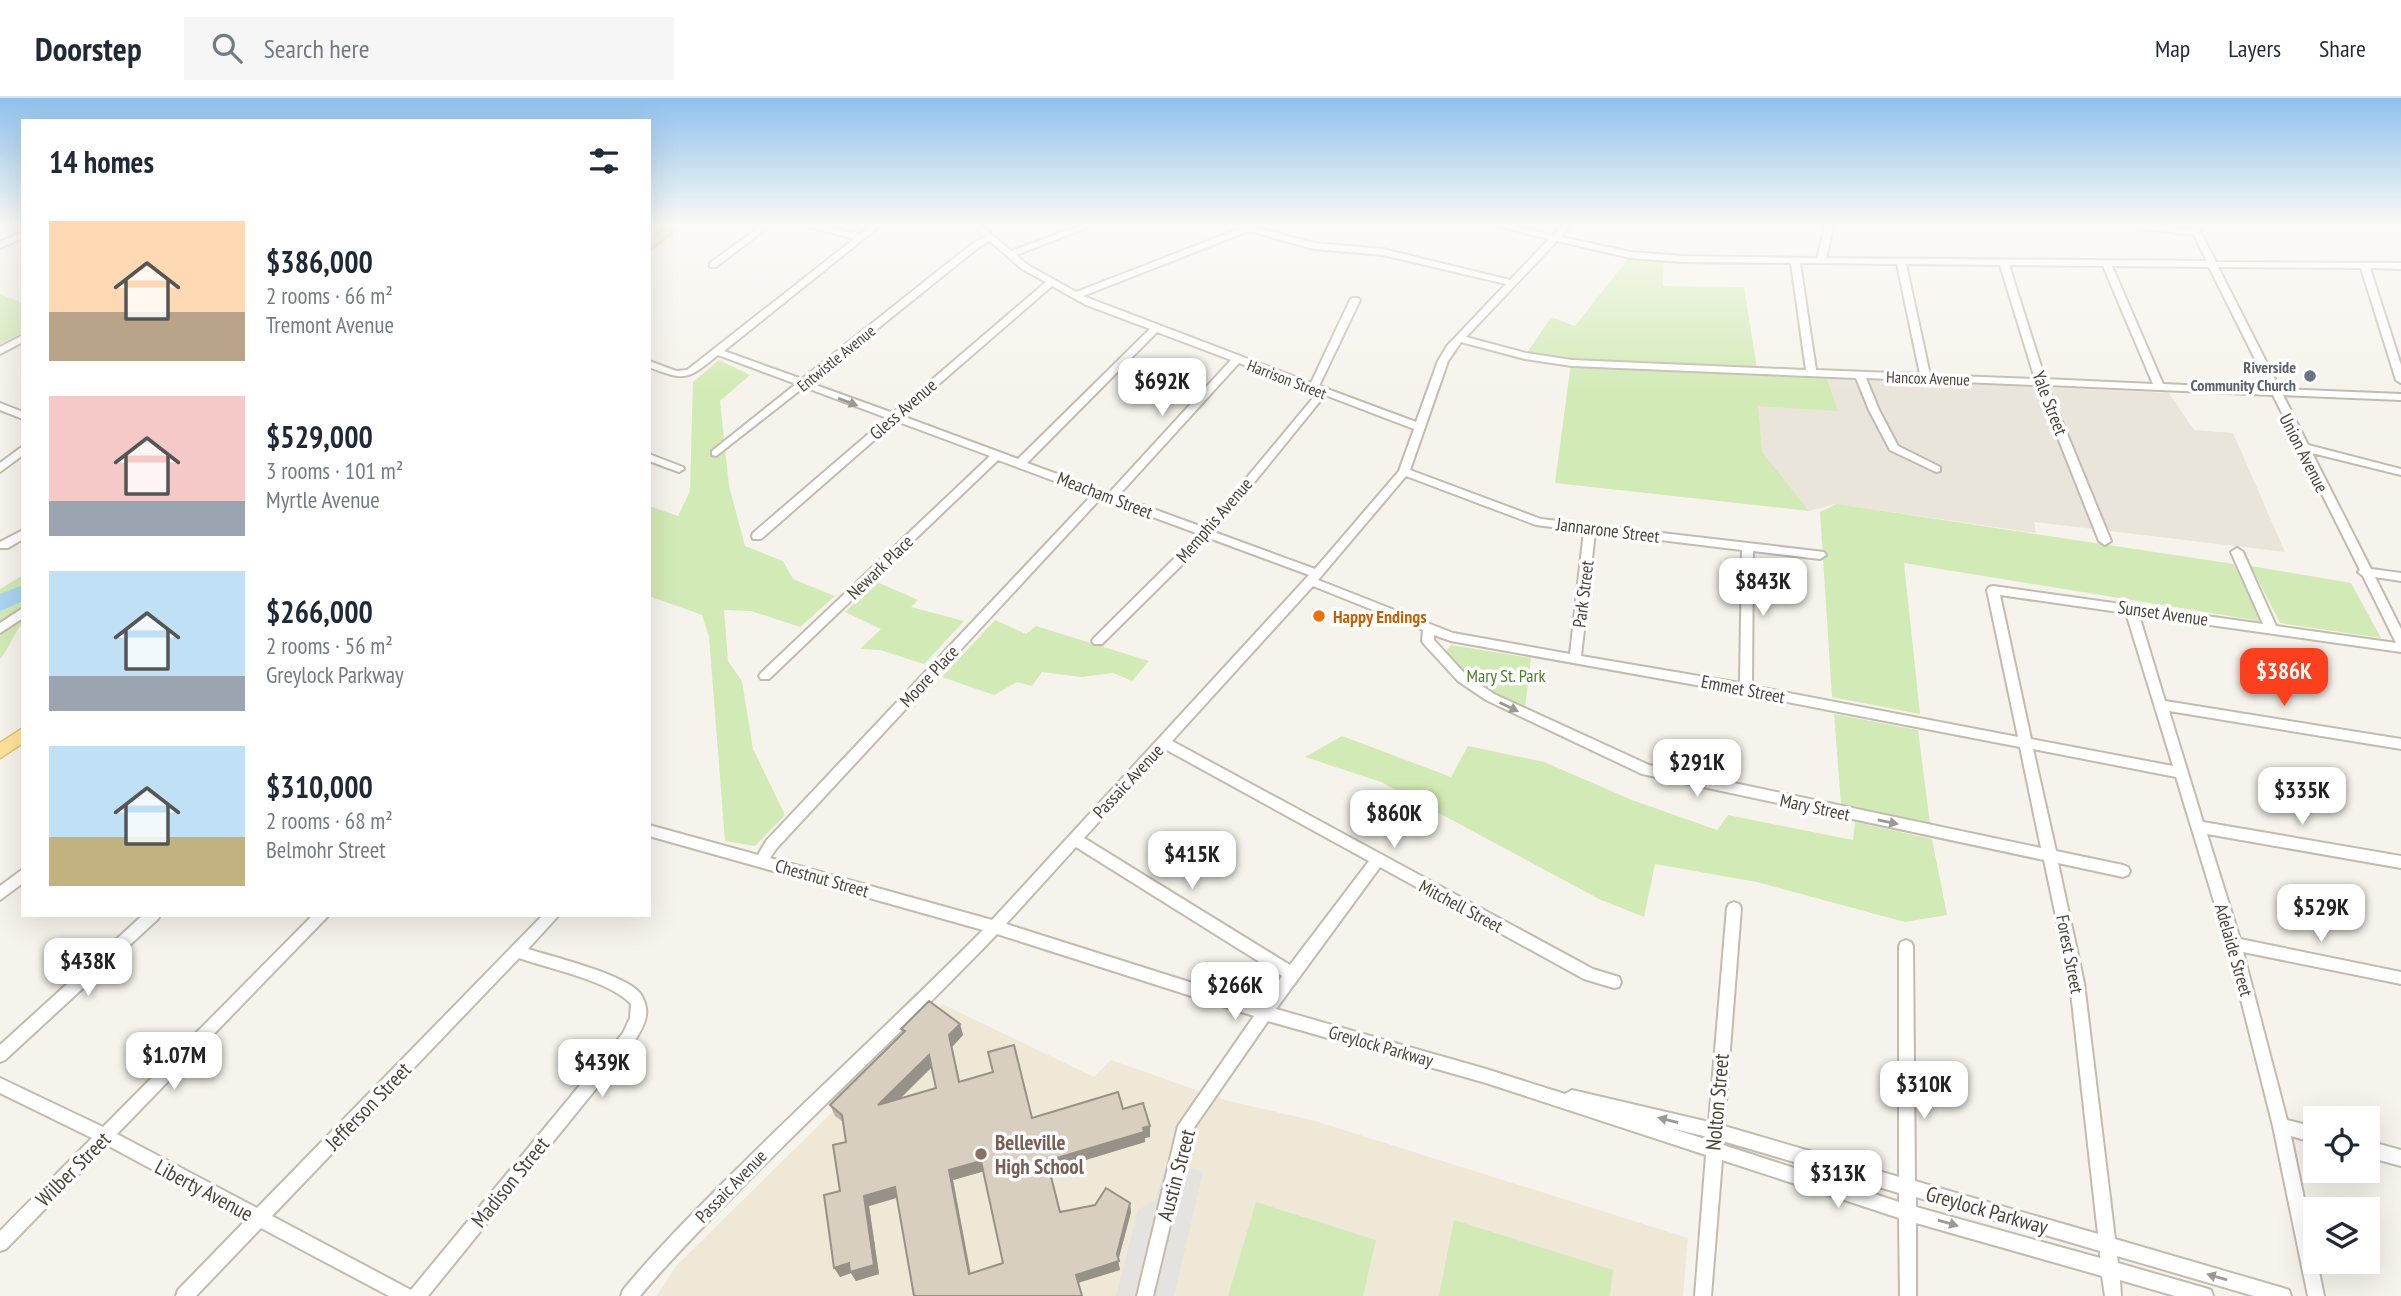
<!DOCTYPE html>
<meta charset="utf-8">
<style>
:root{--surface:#fff;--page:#f6f6f7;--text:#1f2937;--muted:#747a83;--line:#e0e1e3;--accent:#fc3f1d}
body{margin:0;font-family:"PT Sans Narrow",sans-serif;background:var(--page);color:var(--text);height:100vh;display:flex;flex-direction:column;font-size:26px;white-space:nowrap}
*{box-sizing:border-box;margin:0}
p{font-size:23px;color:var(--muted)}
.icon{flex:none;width:38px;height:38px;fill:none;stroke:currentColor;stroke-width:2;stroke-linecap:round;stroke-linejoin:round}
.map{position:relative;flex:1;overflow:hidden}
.sheet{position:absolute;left:21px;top:21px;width:630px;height:798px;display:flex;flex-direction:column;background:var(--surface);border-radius:0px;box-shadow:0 7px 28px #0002}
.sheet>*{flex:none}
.fabs{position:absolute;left:2303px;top:1008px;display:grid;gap:14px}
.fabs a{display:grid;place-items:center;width:77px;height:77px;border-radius:0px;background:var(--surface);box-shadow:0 7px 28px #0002;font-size:35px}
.price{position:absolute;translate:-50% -60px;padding:0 16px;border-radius:14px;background:#fff;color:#222;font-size:23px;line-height:46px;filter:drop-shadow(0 2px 4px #0008)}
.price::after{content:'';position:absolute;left:50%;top:42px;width:21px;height:16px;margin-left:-10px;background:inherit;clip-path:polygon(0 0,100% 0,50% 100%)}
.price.active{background:var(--accent);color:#fff}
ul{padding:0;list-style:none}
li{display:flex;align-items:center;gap:21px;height:175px;padding:0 28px}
li span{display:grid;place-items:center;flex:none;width:196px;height:140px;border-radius:0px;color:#555}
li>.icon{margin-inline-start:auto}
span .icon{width:84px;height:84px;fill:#fffc;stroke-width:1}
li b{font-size:30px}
h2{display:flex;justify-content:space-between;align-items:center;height:84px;padding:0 28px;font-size:30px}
header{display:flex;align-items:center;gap:42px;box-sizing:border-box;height:98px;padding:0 35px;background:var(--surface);border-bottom:2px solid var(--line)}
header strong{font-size:33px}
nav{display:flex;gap:38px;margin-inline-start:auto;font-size:24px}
.search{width:490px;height:63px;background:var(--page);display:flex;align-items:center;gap:18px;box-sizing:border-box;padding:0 24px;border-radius:0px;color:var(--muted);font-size:26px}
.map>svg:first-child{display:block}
</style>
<header>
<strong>Doorstep</strong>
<div class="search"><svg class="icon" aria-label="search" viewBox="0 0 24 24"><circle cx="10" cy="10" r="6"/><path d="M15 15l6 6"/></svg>Search here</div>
<nav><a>Map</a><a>Layers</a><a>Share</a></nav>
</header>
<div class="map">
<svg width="2401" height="1198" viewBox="0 0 2401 1198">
<rect width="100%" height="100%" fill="#f6f3ec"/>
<path fill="#eae5da" d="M1823,279L2169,295L2194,332L2233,335L2285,454L2034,424L2036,435L1836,406L1808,413L1761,354L1757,307Z"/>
<path fill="#efe8d6" d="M942,906L1094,979L1111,962L1225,1002L1315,1023L1688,1140L1683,1198H657L676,1168Z"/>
<g fill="#d2eab5">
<path d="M1631,157L1664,159L1663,188L1744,189L1757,271L1824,274L1838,313L1758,308L1762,354L1809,413L1555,385L1571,265L1525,258L1551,219L1575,228Z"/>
<path d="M0,196L23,205V234L0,246Z"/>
<path d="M719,262L750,277L720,303L729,388L745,448L783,463L793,481L835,498L800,529L751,513L724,512L728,563L742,583L753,651L785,717L755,748L725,743L709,539L702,517L649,498V408L678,418L690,393L693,284Z"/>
<path d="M1837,406L2234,466L2260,523L1904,465L1920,616L1832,599L1820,414Z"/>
<path d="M2251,468L2351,485L2381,540L2280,525Z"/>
<path d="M23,477V525C14,534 10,549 0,561V491Z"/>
<path d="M877,484L918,502L911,509L964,523L924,566L880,552L860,551L881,531L845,514Z"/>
<path d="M995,522L1026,536L1036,528L1149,563L1132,583L1113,575L1082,579L1042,574L1032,588L1017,584L994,597L942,579Z"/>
<path d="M1451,547L1531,560L1525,610L1483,589L1448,558L1447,552Z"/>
<path d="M1834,616L1918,632L1930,726L1841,706Z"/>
<path d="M1342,638L1451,679L1468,648L1544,664L1632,702L1717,732L1728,717L1853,742L1855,724L1932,741L1947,817L1905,824L1757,784L1655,766L1644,819L1601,802L1381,684L1305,659Z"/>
<path d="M1256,1104L1376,1142L1363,1198H1228Z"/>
<path d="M1454,1122L1613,1172L1610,1198H1439Z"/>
</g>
<path fill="#e5e3e0" d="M1168,1062L1203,1074L1174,1198H1116L1138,1112L1155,1102Z"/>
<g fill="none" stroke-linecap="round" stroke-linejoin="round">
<path fill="#a9d4f2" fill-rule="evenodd" d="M23,487V503L0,513V496Z"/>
<defs>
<g id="minor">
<path d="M762,127H771L716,169H710V165Z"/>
<path d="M803,127H818L859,137L872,127H881L724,253L802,281L973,145L985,139L972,127H981L1011,153L1082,127H1094L1016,157L1028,167L1076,194L1249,127H1258L1257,130L1314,145L1383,151L1510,182L1549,141L1494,127H1509L1553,137L1562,127H1571L1561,139L1631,154L1682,158L1817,160L1826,127H1834L1826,160L2207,163L2194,137L2136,130L2132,127H2155L2191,132L2189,127H2197L2216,164L2401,165V171L2370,170L2401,267V285L2396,282L2361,170L2218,169L2280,291L2401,296V302L2283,297L2308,347L2401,371V377L2312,355L2371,471L2401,475V483L2375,479L2401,531V554L2139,517L2165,603L2401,641V651L2169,613L2203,724L2401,758V770L2207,736L2240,841L2401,874V886L2243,854L2287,1022L2315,1029V1045L2291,1038L2315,1154V1164H2317L2324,1198H2308L2273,1028L2227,846L2176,679L2033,651L2056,753L2123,767L2128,769L2130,773L2128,777L2123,779L2058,765L2084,885L2115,1141L2283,1190L2289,1192L2291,1198H2254L2117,1158L2118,1165L2205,1190L2211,1192L2213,1198H2175L2120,1182L2121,1198H2105L2102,1178L1916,1125V1198H1900L1899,1120L1722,1062L1711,1198H1695L1706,1057L1486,985L1268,923L1193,1031L1153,1198H1137L1178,1028L1254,918L997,836C916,921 829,1001 746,1085C710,1122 673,1158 640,1198H621L623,1192C657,1151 694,1114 732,1076C815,993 901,915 983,832L649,738V727L758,757L766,743L1092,397L998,362L769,581H761L759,578L761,575L990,358L896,323L761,441H753L752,438L753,435L887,320L804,289L716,358L712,357V353L796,286L718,257C688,281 686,284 649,269V263L676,273L687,272L854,141ZM1249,133L1314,151L1383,157L1506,186L1447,248L1438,263L1416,324L1319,288L1360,202L1358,200H1352L1350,202L1311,285L1083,198ZM990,143L1022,171L1046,184L893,315L810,285L979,149ZM1557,143L1631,160L1682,164L1791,165L1806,272L1572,262L1526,255L1466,239ZM1800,165L1897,166L1920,276L1816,272ZM1906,166L2000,167L2035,281L1930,277ZM2009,167L2103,168L2153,286L2045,281ZM2112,168L2209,169L2270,291L2163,286ZM1052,188L1086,207L1150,231L1018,361L902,318ZM1157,234L1231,262L1109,395L1027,365ZM1461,244L1525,261L1572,268L1856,280L1869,312L1890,352L1936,374L1940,373V369L1898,348L1879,312L1866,280L2037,287L2099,443L2105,447L2111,443L2047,287L2273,297L2298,347L2297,349L2300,352L2360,472L2358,474L2363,478L2396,545L2276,528L2243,454L2237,450L2231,454L2263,526L1993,488L1989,489L1987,492L2018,639L1752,588L1753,453L1820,461L1826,457L1824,454L1541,421L1410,372L1448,263ZM1239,265L1318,294L1205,430L1118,398ZM1325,297L1414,331L1399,373L1315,471L1214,434ZM1406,378L1536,427L1584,433L1570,556L1453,535L1318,482ZM1101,400L1199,436L1094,540L1092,543L1094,546H1102L1209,440L1309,477L992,822L770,760L776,751ZM1595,434L1742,452L1740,585L1581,558ZM1313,488L1423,532L1422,543L1424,546L1458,583L1486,602L1642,676L2044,762L2070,885L2098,1136L1915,1083L1913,848L1911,844L1906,842L1901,844L1899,848V1079L1724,1028L1741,810L1739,806L1734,804L1729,806L1727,810L1709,1024L1572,992L1565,996L1486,971L1276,911L1380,769L1584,881L1614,890L1619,889L1621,884L1619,879L1593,871L1172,643ZM2000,497L2126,515L2173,668L2031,641ZM1434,537L1451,543L1746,596L2020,649L2041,750L1649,667L1494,596L1466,577L1434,542ZM1165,651L1369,763L1290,867L1084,740ZM1076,749L1282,878L1262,907L1006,826ZM1670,1030L1708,1039V1042ZM1723,1043L1899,1095V1104L1723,1047ZM1916,1099L2100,1153V1160L1916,1109Z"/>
<path d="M23,134V140L0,150V144Z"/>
<path d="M23,237V244L0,256V249Z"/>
<path d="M0,305L23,314V321L0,312Z"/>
<path d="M23,348V357L0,374V365Z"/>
<path d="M649,356L683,369L684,371L679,374L649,363Z"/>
<path d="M23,432V441L8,450H0V444Z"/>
<path d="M23,510V520L0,535V525Z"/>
<path d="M23,771V785L0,802V788Z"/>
<path d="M143,817H160L158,821L5,962L0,964V947Z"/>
<path d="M313,817H329L117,1036L257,1110L543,817H559L528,851C553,859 624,876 640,895C643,899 645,905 646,910C648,922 640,935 633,945L428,1198H389L261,1130L196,1198H176L178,1192L246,1122L107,1047L6,1151L0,1153V1133L92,1040L0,995V980L103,1029ZM519,860C550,871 610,883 631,906L630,920L623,935L411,1192L272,1118Z"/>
<path d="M2368,1043L2401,1052V1068L2368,1059Z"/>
</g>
<g id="major">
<path d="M670,127H682L649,152V143Z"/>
<path d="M23,630V645L0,660V645Z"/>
</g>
</defs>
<use href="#minor" stroke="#c2bbae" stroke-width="4"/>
<use href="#major" stroke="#e6c16a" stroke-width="3"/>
<use href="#minor" fill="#fff" fill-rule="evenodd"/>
<use href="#major" fill="#ffe39c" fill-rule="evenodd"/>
</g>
<path fill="#bab2a6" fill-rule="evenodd" d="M960,926L963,937L952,949L960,984L1032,1020L1123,1011L1150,1039L1144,1040L1145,1044L1050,1073L1060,1114H1131L1118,1163L1120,1172L914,1198L897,1099L869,1108L879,1176L856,1183L851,1175L840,1179V1093L846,1044L843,1024L835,1018L830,1007L903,935L901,931ZM932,969L936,990L900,1001ZM984,1073L1003,1165L971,1176L953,1082Z"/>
<g fill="#979187">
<path d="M960,926L963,937L952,949L962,995L949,937Z"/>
<path d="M929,957L933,968L883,1017L878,1007Z"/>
<path d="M1150,1028V1039L1145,1040V1044L1049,1073L1047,1063Z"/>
<path d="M981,1063L985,1073L953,1082L972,1185L969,1176L949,1072Z"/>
<path d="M895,1089L900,1099L869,1108L879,1176L856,1183L851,1175L840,1179L834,1170L864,1098Z"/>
<path d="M1130,1105L1131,1114L1118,1163L1120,1172L1078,1185L1076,1177L1117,1156Z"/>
</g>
<path fill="#d8cfc1" stroke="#979187" stroke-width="2" fill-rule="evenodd" d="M929,903L960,926L949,937L959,984L993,974L988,954L1014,947L1032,1020L1118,994L1123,1011L1143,1005L1150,1028L1143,1030L1144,1034L1047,1063L1060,1114L1095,1107L1106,1090L1130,1105L1117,1156L1119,1163L1076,1177L1082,1198H914L895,1089L864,1098L874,1167L850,1174L849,1165L834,1170L824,1097L840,1093L833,1047L846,1044L842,1017L830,1007L905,933L901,931ZM929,957L936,990L878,1007ZM981,1063L1003,1165L969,1176L949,1072Z"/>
<defs><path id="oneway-solid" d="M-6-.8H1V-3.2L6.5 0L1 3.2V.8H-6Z" transform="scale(1.75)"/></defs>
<g fill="#9c9892">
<use href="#oneway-solid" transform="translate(848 304) rotate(21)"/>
<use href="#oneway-solid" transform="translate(1509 609) rotate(26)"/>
<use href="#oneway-solid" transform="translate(1888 724) rotate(12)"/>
<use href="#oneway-solid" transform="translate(1668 1022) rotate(-166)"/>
<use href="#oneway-solid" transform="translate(1948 1125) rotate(16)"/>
<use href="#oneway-solid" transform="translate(2217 1179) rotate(-164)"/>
</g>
<linearGradient id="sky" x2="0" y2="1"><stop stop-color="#8fc1ec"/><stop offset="0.43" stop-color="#fbfaf6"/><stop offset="1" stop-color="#fbfaf6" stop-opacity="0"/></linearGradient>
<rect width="2401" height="295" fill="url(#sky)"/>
<circle fill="#6b7280" stroke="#fff" stroke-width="2.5" cx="2310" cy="278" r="7"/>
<circle fill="#e8710a" stroke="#fff" stroke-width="2.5" cx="1319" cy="518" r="7"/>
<circle fill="#8d6e63" stroke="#fff" stroke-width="2.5" cx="981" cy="1056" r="7"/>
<g text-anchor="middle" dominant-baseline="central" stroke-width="7" stroke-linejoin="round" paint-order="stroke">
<g font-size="16" fill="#4b4439" stroke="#fff">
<text transform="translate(836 260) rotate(-39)">Entwistle Avenue</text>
<text transform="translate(1928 280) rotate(2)">Hancox Avenue</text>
<text transform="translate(1287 281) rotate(21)">Harrison Street</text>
</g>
<g font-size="16" font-weight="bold" fill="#5b616d" stroke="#fff" text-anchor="end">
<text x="2296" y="269">Riverside<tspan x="2296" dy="18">Community Church</tspan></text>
</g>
<g font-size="18" fill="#4b4439" stroke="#fff">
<text transform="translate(2050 305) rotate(69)">Yale Street</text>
<text transform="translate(903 311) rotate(-41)">Gless Avenue</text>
<text transform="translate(2304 355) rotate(63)">Union Avenue</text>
<text transform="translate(1105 397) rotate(21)">Meacham Street</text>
<text transform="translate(1214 422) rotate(-49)">Memphis Avenue</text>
<text transform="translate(1608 432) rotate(7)">Jannarone Street</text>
<text transform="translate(880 469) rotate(-44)">Newark Place</text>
<text transform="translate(1583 496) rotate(-83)">Park Street</text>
<text transform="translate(2163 515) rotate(8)">Sunset Avenue</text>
<text transform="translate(929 578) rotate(-47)">Moore Place</text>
<text transform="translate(1743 591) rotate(11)">Emmet Street</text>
<text transform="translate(1128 683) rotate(-47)">Passaic Avenue</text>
<text transform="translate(1815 709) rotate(12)">Mary Street</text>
<text transform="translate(822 780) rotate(16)">Chestnut Street</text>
<text transform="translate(1461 808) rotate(28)">Mitchell Street</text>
<text transform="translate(2234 852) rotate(74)">Adelaide Street</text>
<text transform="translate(2070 856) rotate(79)">Forest Street</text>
<text transform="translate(1381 948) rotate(16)">Greylock Parkway</text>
<text transform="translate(731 1088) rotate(-46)">Passaic Avenue</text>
</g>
<g font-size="18" font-weight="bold" fill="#c56008" stroke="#fff" text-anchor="start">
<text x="1333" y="518">Happy Endings</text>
</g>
<g font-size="18" fill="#4a7f2a" stroke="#fff">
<text x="1506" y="577">Mary St. Park</text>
</g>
<g font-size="21" fill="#4b4439" stroke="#fff">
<text transform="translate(1717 1004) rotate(-85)">Nolton Street</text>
<text transform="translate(368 1008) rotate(-46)">Jefferson Street</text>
<text transform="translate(73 1071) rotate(-45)">Wilber Street</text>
<text transform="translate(1176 1077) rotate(-75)">Austin Street</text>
<text transform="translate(510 1084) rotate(-51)">Madison Street</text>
<text transform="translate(204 1092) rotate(28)">Liberty Avenue</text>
<text transform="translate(1987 1112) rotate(16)">Greylock Parkway</text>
</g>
<g font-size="21" font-weight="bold" fill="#785e54" stroke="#fff" text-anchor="start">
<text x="995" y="1044">Belleville<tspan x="995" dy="24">High School</tspan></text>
</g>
</g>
</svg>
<div class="fabs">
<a><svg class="icon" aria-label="locate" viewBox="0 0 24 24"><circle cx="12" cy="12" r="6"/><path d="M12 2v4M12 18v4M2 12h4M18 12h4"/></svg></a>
<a><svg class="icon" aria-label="layers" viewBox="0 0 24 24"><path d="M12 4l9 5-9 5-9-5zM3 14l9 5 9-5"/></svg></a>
</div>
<b class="price" style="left:1162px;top:320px">$692K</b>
<b class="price" style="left:1763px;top:520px">$843K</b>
<b class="price active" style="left:2284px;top:610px">$386K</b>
<b class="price" style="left:1697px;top:701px">$291K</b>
<b class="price" style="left:2302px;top:729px">$335K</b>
<b class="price" style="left:1394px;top:752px">$860K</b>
<b class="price" style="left:1192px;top:793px">$415K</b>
<b class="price" style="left:2321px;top:846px">$529K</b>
<b class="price" style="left:88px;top:900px">$438K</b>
<b class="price" style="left:1235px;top:924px">$266K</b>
<b class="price" style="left:174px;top:994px">$1.07M</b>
<b class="price" style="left:602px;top:1001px">$439K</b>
<b class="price" style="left:1924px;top:1023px">$310K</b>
<b class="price" style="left:1838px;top:1112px">$313K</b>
<section class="sheet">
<h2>14 homes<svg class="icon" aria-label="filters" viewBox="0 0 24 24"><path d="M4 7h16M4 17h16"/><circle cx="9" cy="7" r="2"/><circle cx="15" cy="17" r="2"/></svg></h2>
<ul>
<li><span style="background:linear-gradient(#ffd9b3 65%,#b9a48a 0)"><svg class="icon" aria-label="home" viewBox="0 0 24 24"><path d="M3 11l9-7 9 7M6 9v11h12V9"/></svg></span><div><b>$386,000</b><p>2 rooms · 66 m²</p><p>Tremont Avenue</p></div></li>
<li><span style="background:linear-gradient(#f6c9c9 75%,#9aa5b1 0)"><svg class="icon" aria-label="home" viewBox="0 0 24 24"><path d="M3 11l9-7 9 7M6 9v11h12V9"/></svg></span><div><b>$529,000</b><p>3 rooms · 101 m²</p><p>Myrtle Avenue</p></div></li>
<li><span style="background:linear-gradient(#bfe0f5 75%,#9aa5b1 0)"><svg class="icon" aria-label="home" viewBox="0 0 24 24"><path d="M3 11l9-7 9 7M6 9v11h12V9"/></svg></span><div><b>$266,000</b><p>2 rooms · 56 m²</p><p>Greylock Parkway</p></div></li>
<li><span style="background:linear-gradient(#bfe0f5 65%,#c2b280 0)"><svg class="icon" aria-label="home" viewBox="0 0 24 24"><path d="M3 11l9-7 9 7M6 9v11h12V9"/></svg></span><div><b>$310,000</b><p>2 rooms · 68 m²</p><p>Belmohr Street</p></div></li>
</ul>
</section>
</div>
